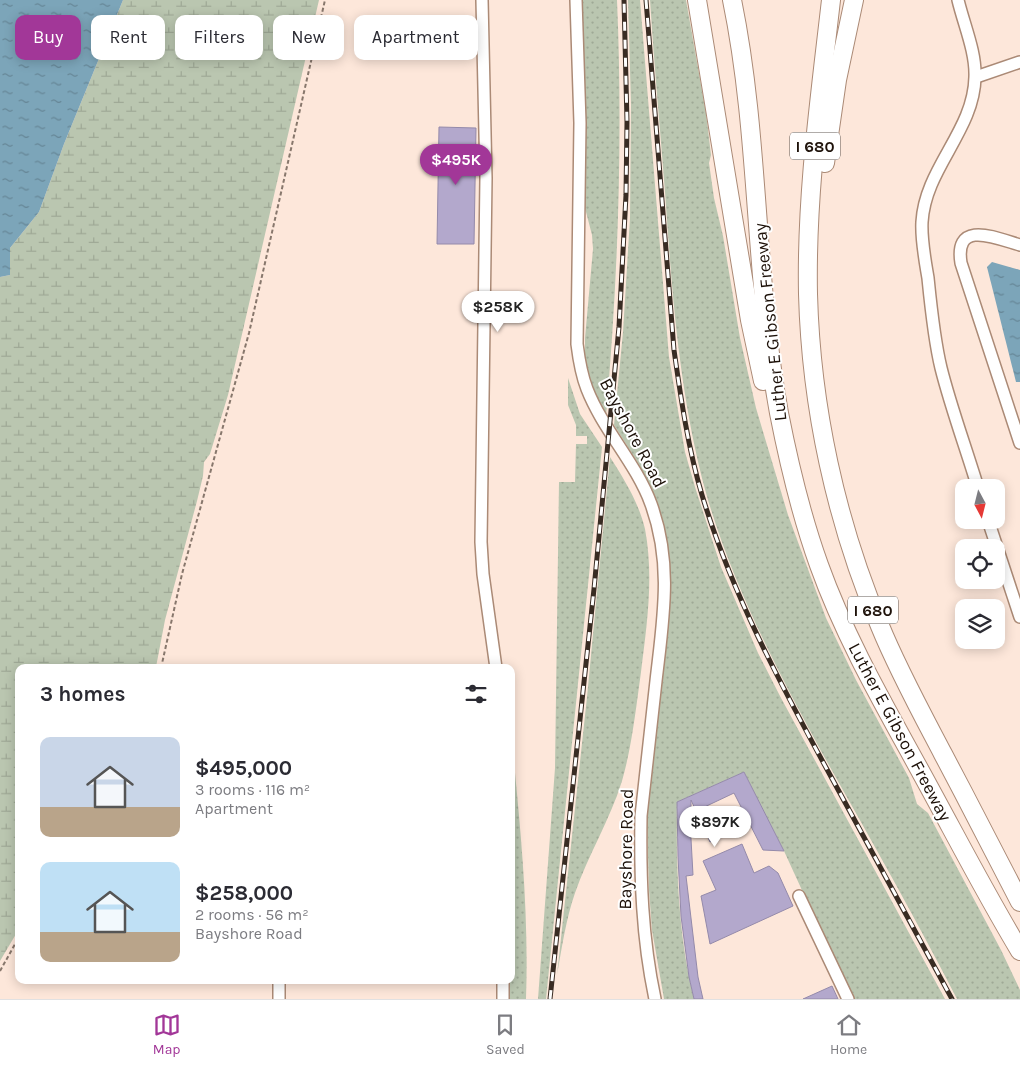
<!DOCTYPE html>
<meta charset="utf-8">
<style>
:root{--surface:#fff;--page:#f2f2f3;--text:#2b2b33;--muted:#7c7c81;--line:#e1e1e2;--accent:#a23798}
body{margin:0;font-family:Karla,sans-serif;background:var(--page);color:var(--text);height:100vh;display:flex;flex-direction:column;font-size:19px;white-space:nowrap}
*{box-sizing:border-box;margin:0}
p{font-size:16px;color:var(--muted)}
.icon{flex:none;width:28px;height:28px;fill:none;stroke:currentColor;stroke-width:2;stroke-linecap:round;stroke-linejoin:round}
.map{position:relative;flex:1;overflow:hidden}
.details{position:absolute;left:15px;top:664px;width:500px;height:320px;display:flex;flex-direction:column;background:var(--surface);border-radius:10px;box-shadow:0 2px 12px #0003}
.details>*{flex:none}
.hud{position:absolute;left:15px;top:15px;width:500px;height:45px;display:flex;gap:10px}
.needle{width:32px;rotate:173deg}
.fabs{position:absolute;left:955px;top:479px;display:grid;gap:10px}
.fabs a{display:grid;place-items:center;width:50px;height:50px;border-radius:10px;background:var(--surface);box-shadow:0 2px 12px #0003;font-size:25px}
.price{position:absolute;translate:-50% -42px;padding:0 11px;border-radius:18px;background:#fff;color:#222;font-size:16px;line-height:32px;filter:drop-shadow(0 1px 2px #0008)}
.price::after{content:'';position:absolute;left:50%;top:30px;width:15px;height:11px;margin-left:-8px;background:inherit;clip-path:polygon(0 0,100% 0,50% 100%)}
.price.active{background:var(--accent);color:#fff}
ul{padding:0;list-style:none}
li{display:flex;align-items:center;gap:15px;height:125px;padding:0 25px}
li span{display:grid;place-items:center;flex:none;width:140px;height:100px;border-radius:10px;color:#555}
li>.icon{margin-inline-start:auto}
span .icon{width:60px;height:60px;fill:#fffc;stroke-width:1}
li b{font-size:21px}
h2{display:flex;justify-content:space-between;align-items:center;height:60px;padding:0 25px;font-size:21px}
.pill{padding:0 18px;border-radius:10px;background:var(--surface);box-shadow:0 2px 12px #0003;font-size:18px;line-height:45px}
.pill.active{background:var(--accent);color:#fff}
.tabs{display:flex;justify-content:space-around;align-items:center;height:70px;border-top:1px solid var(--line);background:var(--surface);font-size:14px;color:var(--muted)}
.tabs a{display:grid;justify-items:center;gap:2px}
.tabs .active{color:var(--accent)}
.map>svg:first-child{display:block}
</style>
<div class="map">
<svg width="1020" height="999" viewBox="0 0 1020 999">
<defs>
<pattern id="grass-dots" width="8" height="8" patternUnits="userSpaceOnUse" patternTransform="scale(1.25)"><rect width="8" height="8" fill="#bac6b0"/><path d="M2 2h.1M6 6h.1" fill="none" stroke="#9fa996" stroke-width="1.8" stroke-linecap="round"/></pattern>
<pattern id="wetland-marsh" width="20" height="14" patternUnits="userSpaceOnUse" patternTransform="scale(1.25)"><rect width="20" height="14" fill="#bac6b0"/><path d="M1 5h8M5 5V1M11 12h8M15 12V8" fill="none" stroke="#9fa996"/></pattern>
<pattern id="water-ripples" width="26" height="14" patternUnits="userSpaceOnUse" patternTransform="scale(1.25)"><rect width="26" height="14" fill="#7ca5b9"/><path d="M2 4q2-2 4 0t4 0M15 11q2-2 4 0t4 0" fill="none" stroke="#658595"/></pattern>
</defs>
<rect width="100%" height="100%" fill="#fde7da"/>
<g fill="url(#grass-dots)">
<path d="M580,0H617C623,139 618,278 606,416L594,392L585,362V338L593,249L592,235L585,208Z"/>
<path d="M628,0H640L669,357L685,452L695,487L721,567L758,653L781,698L945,999H854L823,936L784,851L744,772L677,802C676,867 678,936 694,999H664L652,930L649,890L647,820L648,786L667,620L652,493L638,463L614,425L623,332L630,218L631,105Z"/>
<path d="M650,0H686L706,113L711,155L709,163L714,198L723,236L740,338L756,408L767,445L788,515L826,618L856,680L909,778L917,804L928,813L1001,950L1020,990V999H957C914,915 867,833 821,751C776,668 732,584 706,493C679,394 672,293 665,192C660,128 654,64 650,0Z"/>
<path d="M568,378L580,414L602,447L546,999H538L555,768L559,482H575L576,444H587V436H576V425L568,405Z"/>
<path d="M610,457C624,479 639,503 645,529C654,577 647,624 641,672C636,708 632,746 622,781C610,820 588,855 575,893C566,919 562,947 557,975L587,697Z"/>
<path d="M511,751L513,752C521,834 529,916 526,999H508V980H511L514,830Z"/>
</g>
<path fill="url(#wetland-marsh)" d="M123,0H319L228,395L210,454L204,462L203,476L197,501L165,620L156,667L19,668V929L0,961V277L10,275V248L39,212L64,144Z"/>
<g fill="url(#water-ripples)">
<path d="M0,0H123L64,144L39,212L10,248V275L0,277Z"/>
<path d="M992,262L1020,270V382H1016L987,267Z"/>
</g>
<g fill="#b3a8cc" stroke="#948aaa">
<path d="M439,127L476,128L474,244H437Z"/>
<path d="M744,772L784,851L763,850L734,793L696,811L691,800V820L690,821L693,875L686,876L698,977L703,999H694L689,977L681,916L678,857L677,802Z"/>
<path d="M727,814L735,831L710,842L703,826Z"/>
<path d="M742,844L754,873L769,866L778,873L793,906L710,944L701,896L716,890L703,861Z"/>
<path d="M832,986L838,999H803Z"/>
</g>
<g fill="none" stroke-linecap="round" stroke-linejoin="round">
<defs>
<g id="minor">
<path d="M482,0L486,178L481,542L483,574L496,668"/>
<path d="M576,0L580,123L577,344C579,360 581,374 587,389C603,430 636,463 651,504C673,564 663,619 656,681C651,726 646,771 641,816C640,878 642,938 655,999"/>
<path d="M958,0C964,25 976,52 975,77C974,131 925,168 922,222C921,240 925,260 928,278C931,308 934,339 941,368C951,408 966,448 978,488"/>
<path d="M976,77L1020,62"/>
<path d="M1020,245C996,238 954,219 961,263L1020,443"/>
<path d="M988,520L1020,617"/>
<path d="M799,896L848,999"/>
<path d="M279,999V980"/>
<path d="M503,999V980"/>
</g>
<g id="highway">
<path d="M697,0L750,320L763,381"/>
<path d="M732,0C760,136 754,276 779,413C789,464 801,515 819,565C847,643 890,715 929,787C959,842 988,898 1020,951"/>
<path d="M831,0C820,97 806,195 808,294C811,407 836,522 880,626C898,670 921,712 943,754C969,803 994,852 1020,902"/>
<path d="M825,163L837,80L854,0"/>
</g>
</defs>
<use href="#minor" stroke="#ab8a76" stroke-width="14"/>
<use href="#highway" stroke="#ab8a76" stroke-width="20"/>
<g stroke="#87776c" stroke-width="2" stroke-dasharray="4 2.5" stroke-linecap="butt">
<path d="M161,668L182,574L249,333L325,0"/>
<path d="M0,971L19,937"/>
</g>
<use href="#minor" stroke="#fff" stroke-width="11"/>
<use href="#highway" stroke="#fff" stroke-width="18"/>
<defs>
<g id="rail">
<path d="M646,0L674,350C681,399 688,448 702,495C732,594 780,683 829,773C870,848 911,923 952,999"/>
<path d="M550,999L594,589L619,327L626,195L627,122L624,0"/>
</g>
</defs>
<use href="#rail" stroke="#392c23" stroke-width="5"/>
<use href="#rail" stroke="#fff" stroke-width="3" stroke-dasharray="9" stroke-linecap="butt"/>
</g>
<g text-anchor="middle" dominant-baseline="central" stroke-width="4" stroke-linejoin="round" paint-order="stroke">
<g fill="#fff" stroke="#615853" stroke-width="1">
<rect x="790" y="132.5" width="50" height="27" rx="4"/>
<rect x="848" y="596.5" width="50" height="27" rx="4"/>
</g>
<g font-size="16" font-weight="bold" fill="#1d1109">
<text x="815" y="146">I 680</text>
<text x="873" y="610">I 680</text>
</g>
<g font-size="18" fill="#1d1109" stroke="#fff">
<text transform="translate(770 322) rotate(-96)">Luther E Gibson Freeway</text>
<text transform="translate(633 433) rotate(62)">Bayshore Road</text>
<text transform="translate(900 732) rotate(62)">Luther E Gibson Freeway</text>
<text transform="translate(626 849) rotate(-89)">Bayshore Road</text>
</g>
</g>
</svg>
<div class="fabs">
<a><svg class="needle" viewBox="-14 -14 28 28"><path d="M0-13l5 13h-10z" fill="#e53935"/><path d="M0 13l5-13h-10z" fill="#7c7c81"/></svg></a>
<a><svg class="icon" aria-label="locate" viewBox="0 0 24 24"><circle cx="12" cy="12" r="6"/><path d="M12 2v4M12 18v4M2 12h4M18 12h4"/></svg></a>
<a><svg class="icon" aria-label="layers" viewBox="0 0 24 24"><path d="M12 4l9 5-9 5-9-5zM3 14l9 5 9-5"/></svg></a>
</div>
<b class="price active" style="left:456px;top:186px">$495K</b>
<b class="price" style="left:498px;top:333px">$258K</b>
<b class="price" style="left:715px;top:848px">$897K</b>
<div class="hud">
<a class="pill active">Buy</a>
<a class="pill">Rent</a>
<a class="pill">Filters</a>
<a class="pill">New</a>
<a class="pill">Apartment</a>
</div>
<section class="details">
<h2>3 homes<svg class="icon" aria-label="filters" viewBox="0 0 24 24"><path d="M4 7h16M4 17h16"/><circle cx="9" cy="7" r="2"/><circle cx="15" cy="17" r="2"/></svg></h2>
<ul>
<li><span style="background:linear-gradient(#c9d6e8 70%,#b9a48a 0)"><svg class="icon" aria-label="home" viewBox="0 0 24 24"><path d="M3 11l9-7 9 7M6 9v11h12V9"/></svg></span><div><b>$495,000</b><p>3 rooms · 116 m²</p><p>Apartment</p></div></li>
<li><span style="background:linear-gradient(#bfe0f5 70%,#b9a48a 0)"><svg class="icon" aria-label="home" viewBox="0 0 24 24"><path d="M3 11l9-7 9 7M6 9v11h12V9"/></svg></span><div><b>$258,000</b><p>2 rooms · 56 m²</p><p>Bayshore Road</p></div></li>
</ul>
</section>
</div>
<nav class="tabs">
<a class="active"><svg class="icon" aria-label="map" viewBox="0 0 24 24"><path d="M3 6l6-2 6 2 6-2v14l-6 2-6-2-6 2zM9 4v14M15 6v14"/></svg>Map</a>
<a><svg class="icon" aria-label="saved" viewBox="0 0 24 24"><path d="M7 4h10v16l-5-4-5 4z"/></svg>Saved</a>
<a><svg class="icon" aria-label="home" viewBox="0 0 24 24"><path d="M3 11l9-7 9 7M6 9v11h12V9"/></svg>Home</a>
</nav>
